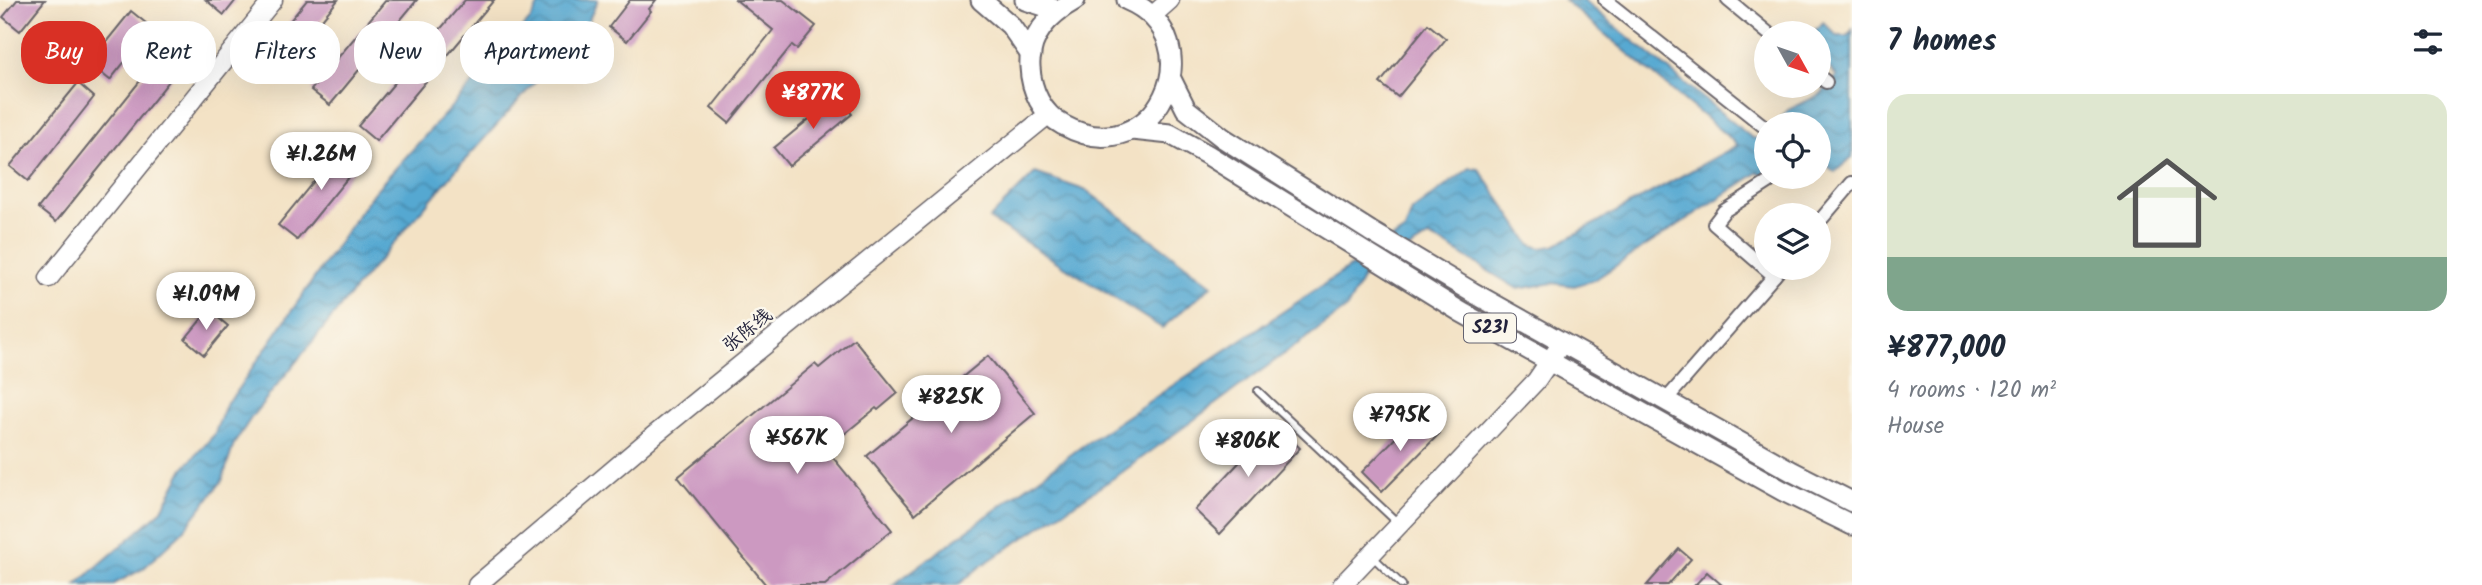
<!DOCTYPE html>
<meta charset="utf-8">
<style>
:root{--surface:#fff;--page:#f2f2f3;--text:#1f2937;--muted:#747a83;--line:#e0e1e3;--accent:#d93025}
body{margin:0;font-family:Kalam,"LXGW WenKai TC",sans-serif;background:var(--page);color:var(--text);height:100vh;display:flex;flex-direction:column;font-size:26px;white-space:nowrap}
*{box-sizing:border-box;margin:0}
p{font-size:23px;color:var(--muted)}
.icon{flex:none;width:38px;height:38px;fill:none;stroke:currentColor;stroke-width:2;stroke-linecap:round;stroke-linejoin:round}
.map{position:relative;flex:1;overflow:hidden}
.details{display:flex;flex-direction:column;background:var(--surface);width:630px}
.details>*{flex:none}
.guide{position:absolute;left:21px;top:21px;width:665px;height:63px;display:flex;gap:14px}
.needle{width:46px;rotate:130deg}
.buttons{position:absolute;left:1754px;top:21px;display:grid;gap:14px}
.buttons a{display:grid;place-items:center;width:77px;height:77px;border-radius:50%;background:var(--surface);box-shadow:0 7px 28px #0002;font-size:35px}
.price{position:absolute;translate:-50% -60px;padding:0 16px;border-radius:24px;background:#fff;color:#222;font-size:23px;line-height:46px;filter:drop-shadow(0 2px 4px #0008)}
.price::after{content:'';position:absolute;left:50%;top:42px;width:21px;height:16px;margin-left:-10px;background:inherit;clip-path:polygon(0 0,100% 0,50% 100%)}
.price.on{background:var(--accent);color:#fff}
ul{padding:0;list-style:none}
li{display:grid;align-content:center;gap:14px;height:371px;padding:0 35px}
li+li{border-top:2px solid var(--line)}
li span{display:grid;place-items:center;height:217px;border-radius:21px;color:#555}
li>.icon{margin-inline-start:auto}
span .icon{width:126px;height:126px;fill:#fffc;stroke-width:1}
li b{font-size:30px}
h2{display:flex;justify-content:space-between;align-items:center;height:84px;padding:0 35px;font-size:30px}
.pill{padding:0 24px;border-radius:28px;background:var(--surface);box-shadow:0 7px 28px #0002;font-size:24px;line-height:63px}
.pill.on{background:var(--accent);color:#fff}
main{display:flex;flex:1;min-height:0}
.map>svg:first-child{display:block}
</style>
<main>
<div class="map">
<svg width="1852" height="585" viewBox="0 0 1852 585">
<defs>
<pattern id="water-waves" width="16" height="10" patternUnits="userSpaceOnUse" patternTransform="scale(1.75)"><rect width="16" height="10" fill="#55a8d1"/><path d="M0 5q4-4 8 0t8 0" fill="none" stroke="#4688ab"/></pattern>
</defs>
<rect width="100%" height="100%" fill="#fbf7ec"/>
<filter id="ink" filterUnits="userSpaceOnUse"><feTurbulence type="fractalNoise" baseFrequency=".0143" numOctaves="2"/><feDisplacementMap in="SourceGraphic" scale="14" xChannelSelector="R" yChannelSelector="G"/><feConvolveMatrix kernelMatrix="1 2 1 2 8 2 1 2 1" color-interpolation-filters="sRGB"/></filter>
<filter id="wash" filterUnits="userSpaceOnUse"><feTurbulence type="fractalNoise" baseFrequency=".00686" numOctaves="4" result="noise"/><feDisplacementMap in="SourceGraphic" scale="28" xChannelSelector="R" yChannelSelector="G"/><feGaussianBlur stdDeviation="1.57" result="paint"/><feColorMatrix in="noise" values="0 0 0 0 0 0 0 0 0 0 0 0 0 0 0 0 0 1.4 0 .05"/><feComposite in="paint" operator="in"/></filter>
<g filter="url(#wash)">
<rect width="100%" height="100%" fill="#f3e2c5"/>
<g fill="url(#water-waves)" stroke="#3c6586" stroke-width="2">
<path d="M541,0H598L586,26L455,171L359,284L253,415L234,444L222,481L183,531L143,569L112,585H76L161,511L184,468L214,435L227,402L233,396L373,193L531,19Z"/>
<path d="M1564,0H1583L1752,138L1763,139L1766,136L1765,175L1759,172L1594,280L1574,286L1553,283L1518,289L1444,244L1429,237L1364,276L1347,308L1121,473L981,566L958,585H893L1081,447L1405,230L1412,211L1470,168L1479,169L1530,244L1540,248L1554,246L1738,145Z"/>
<path d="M1823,22L1837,36H1848L1852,30V157L1835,172L1818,158V124H1776L1788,110L1821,94L1837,76L1818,57V33H1812Z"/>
<path d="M1035,173L1087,191L1212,285L1162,328L989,219Z"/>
</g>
<g id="blocks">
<g fill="#cc99c1">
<path d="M17,0H45L20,31L3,17Z"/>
<path d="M206,0H236L224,15Z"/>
<path d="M307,0H338L283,66L265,51Z"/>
<path d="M386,0H417L330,105L311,90Z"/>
<path d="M465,0H494L376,141L358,126Z"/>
<path d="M630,0H656L649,9L651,11L627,41L609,27Z"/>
<path d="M736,0H783L816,26L797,49L792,45L729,123L711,108L773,30Z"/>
<path d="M131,11L152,28L110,80L89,63Z"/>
<path d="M1428,24L1446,39L1398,97L1380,83Z"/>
<path d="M164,51L182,65L56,222L38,208Z"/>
<path d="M78,83L94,97L28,181L10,166Z"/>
<path d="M837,96L852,114L789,166L774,148Z"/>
<path d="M345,143L363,159L297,240L278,225Z"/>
<path d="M209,310L228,326L204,355L185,339Z"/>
<path d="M854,339L898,393L878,410L876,408L826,449L892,530L825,585H766L678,477L815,364L819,368Z"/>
<path d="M988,356L1035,413L915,514L867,456Z"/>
<path d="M1419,414L1439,434L1382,492L1362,472Z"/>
<path d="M1275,424L1300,448L1220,534L1195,510Z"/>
<path d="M1679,549L1691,559L1668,585H1647Z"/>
<path d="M1707,572L1722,585H1695Z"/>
</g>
</g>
</g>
<g filter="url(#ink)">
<use href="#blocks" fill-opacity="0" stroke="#6b656b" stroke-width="2"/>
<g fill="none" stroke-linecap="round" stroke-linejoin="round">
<defs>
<g id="lane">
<path d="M1258,391L1399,524"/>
<path d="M1372,556L1402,585"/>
</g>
<g id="street">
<path d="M1605,0L1766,128"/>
<path d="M1728,0L1768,33"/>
<path d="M1818,75L1826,82"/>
<path d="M1818,223L1852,183"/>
<path d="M1774,276L1714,224L1724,211L1769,182L1774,177"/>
<path d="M1665,401L1781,268"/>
</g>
<g id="secondary">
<path d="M1152,16L1170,0"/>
<path d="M49,278L273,0"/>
<path d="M477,585L653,436L1049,114"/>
<path d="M1342,585L1536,381L1562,343"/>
</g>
<g id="primary">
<path d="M981,0L1010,25L1031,55"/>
<path d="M1025,0L1056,10"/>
<path d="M1075,0C1050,14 1028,36 1030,67C1031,90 1042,114 1063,125C1155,176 1218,39 1127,0"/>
<path d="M1171,79L1186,109L1223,138L1370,231L1472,292L1793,472L1852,502"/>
<path d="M1132,130L1170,134L1208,155L1461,312L1783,491L1852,525"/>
</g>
</defs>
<use href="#lane" stroke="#6b656b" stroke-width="10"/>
<use href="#street" stroke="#6b656b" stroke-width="16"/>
<use href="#secondary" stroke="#6b656b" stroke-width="21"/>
<use href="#primary" stroke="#6b656b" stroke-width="23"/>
<use href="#lane" stroke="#fff" stroke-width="6"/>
<use href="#street" stroke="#fff" stroke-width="12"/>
<use href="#secondary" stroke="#fff" stroke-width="18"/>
<use href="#primary" stroke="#fff" stroke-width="19"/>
</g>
</g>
<g text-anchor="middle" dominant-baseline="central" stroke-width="5" stroke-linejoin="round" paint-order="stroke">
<rect fill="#fbf7ec" stroke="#636270" stroke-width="2" x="1464" y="313.5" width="52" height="29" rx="5"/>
<g font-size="18" font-weight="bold" fill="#22223b">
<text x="1490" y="328">S231</text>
</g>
<g font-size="19" fill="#22223b" stroke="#fbf7ec">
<text transform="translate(748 331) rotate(-39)">张陈线</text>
</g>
</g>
</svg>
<div class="buttons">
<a><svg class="needle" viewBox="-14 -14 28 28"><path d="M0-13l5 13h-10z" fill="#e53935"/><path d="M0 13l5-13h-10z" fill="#747a83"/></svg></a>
<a><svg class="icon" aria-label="locate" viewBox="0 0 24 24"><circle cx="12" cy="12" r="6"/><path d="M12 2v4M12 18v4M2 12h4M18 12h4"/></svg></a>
<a><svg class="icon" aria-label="layers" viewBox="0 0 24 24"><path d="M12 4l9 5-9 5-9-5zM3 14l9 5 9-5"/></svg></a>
</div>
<b class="price on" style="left:813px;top:131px">¥877K</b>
<b class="price" style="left:321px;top:192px">¥1.26M</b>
<b class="price" style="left:206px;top:332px">¥1.09M</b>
<b class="price" style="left:951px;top:435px">¥825K</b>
<b class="price" style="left:1400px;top:453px">¥795K</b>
<b class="price" style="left:797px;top:476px">¥567K</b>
<b class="price" style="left:1248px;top:479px">¥806K</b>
<div class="guide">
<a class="pill on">Buy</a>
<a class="pill">Rent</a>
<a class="pill">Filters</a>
<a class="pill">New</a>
<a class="pill">Apartment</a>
</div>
</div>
<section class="details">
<h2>7 homes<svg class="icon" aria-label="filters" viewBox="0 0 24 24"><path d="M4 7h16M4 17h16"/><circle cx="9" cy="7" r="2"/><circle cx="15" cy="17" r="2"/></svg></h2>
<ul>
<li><span style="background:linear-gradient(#dfe7d0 75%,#7fa58c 0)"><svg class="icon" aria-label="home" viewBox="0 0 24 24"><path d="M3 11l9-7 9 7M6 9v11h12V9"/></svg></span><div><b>¥877,000</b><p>4 rooms · 120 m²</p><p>House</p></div></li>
</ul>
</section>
</main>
